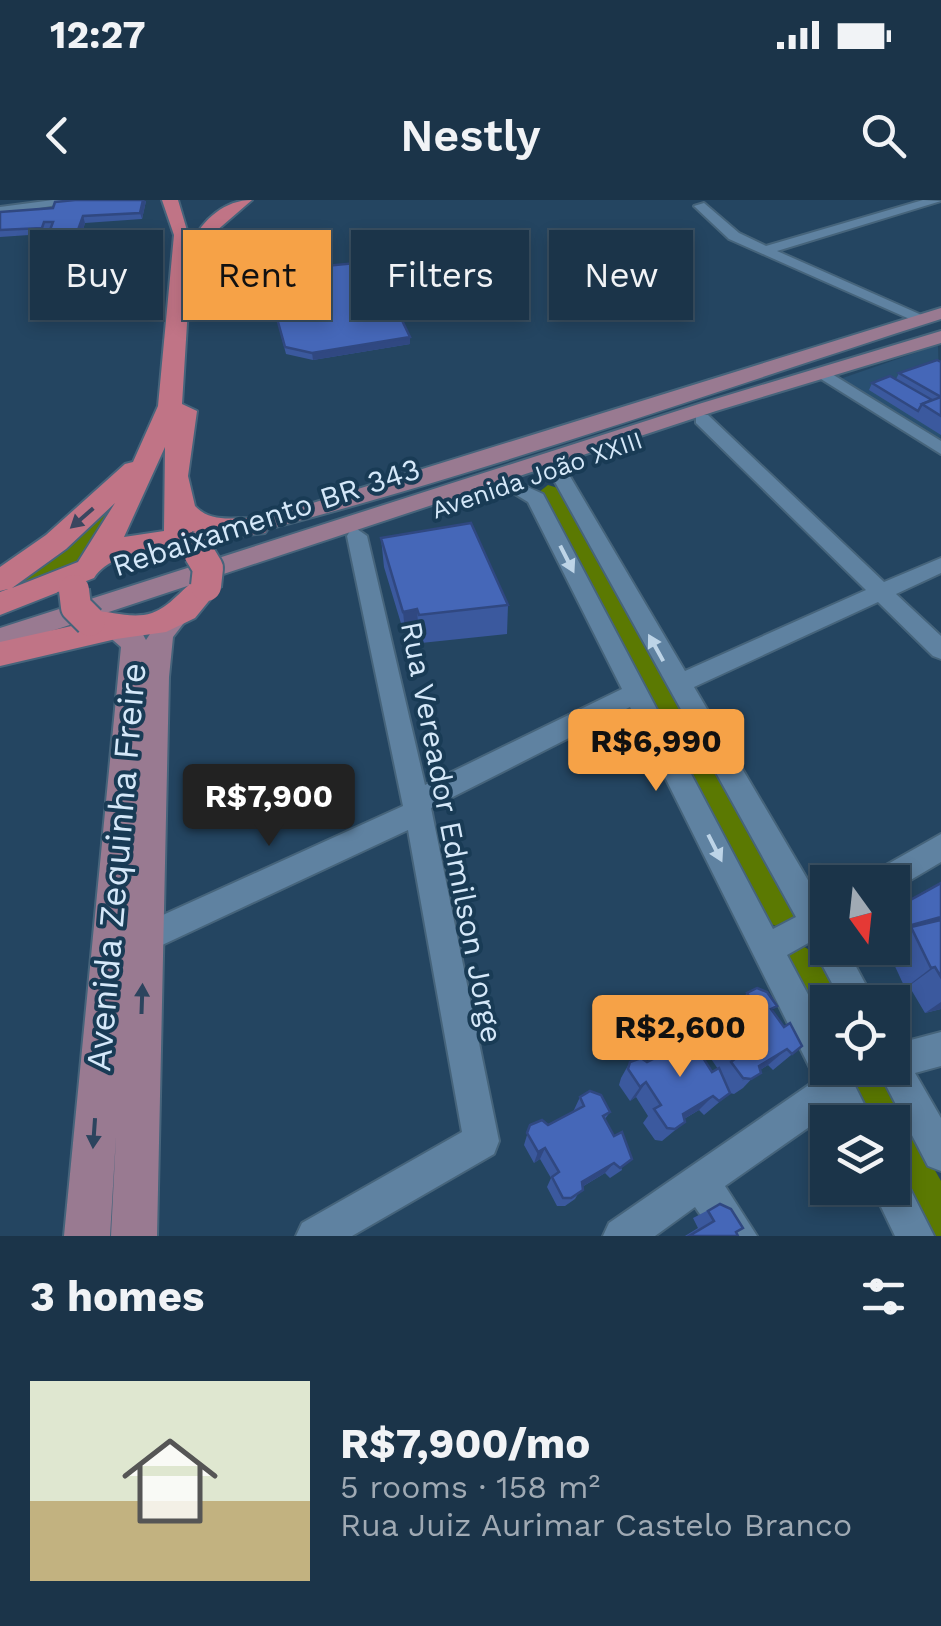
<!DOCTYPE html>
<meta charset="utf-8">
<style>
:root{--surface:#1b3449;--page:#243c50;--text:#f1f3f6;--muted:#a0aab4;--line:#394f61;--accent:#f6a247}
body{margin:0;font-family:"Work Sans",sans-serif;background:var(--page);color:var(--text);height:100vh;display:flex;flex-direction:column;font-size:38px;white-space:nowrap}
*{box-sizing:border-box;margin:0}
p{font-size:32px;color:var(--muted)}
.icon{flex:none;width:55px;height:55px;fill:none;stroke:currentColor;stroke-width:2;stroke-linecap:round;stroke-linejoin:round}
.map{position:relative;height:1036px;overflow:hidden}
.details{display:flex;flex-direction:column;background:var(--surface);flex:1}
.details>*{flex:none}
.banner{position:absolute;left:30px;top:30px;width:882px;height:90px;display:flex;gap:20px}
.needle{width:65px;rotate:165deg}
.fabs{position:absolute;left:810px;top:665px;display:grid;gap:20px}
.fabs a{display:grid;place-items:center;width:100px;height:100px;border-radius:0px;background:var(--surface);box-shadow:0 5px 15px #0003,0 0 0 2px var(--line);font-size:50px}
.price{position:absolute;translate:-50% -85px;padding:0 22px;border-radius:10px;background:var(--accent);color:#111;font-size:32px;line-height:65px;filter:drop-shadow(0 2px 5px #0008)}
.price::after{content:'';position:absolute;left:50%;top:60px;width:30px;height:22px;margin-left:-15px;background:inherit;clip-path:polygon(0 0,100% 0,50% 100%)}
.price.active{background:#222;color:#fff}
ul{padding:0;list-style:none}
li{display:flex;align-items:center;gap:30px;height:250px;padding:0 30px}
li span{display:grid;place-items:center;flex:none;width:280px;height:200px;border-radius:0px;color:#555}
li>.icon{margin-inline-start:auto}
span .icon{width:120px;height:120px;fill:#fffc;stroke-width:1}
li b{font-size:42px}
h2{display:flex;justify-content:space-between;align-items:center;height:120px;padding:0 30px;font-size:42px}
.tag{padding:0 35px;border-radius:0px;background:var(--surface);box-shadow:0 5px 15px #0003,0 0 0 2px var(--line);font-size:35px;line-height:90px}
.tag.active{background:var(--accent);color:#111}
.status{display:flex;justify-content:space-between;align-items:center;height:70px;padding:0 50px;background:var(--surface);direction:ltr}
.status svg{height:28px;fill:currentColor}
header{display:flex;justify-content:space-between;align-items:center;height:130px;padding:0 30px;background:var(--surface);font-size:45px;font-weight:600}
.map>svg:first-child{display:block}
</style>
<div class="status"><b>12:27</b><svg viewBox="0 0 49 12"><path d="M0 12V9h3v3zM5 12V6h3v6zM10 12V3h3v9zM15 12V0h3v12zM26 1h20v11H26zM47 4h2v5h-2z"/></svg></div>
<header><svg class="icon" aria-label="back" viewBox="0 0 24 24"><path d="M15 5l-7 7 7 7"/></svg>Nestly<svg class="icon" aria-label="search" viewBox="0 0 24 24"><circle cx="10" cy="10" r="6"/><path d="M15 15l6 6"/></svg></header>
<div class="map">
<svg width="941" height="1036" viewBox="0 0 941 1036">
<rect width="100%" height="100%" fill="#244561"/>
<path fill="#295071" d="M938,145L941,243L837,180Z"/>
<g fill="#5b7902">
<path d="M548,285L558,288L796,715L793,722L780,728L767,722L539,292Z"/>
<path d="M129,287L78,363L0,401V388Z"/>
<path d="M801,745L818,755L841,802H828L827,836L787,757L790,748Z"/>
<path d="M844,868H877L941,981V1036H931L893,962L892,922H872Z"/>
</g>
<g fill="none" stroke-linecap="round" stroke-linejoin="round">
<defs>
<g id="minor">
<path d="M53,0H85L0,15V7Z"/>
<path d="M923,0L941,1L777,51L926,117L928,120L921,124L729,39L694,6L704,3L739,33L766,46Z"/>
<path d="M827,171L941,241V254L821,179L819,176Z"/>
<path d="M696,215H708L884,382L941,358V373L896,394L941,436V459L933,456L878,402L694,487L822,704L828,702V748H846L875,802H842L810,742L787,755L828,832V868H846L873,922H838L832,911L725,986L757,1036H715L695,1007L655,1036H603L609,1023L816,880L630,507L431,608L499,941L494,954L352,1036H296L302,1023L462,932L408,630L143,754L132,749L128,739L132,729L403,606L347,336L350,331L357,329L367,336L425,585L622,489L528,302L500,285L510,279L543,294L773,729L796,717L550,273L553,264H567L569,268L568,273L685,471L866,390L696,223Z"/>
<path d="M941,634V662L892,691V682H868L872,673Z"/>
<path d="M941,832V866L915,873L941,918V971L928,966L877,868H892V845Z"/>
<path d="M892,971L903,975L934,1036H895L872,988H892Z"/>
</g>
<g id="major">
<path d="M941,108V119C690,199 438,290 180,351L168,343L171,337L287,311Z"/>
<path d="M941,131V143L716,211L0,448V428L702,203Z"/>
<path d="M177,406L190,415L173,437L169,477L157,1036H111L116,936L110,1036H64L121,447L99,428L113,418L141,431L146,440L167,408Z"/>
</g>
<g id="highway">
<path d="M162,0H178L191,44C203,19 225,0 252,0L215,32L200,69L190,75L182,204L197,211L188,276L195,306C218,331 254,307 269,327L265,333L219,338L192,331L194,338L213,352L208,359C191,363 184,353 169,350C146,345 105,359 94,378L0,415V392L8,389L0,391V367L46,335L125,264L133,262L158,206L174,35ZM165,247L164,331L124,337ZM115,303L78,362L12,388L66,349Z"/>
<path d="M206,376L217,379L221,386L195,418L166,432L116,439L0,466V442L76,425L79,413C102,406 127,421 152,413C175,405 185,381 206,376Z"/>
</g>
</defs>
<use href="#minor" stroke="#46647b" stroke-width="4"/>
<use href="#major" stroke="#46647b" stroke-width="4"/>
<use href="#highway" stroke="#46647b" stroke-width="4"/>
<use href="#minor" fill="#5f82a1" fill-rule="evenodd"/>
<use href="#major" fill="#997a91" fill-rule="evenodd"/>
<use href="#highway" fill="#c07486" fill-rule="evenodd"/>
<defs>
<g id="highway-bridge">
<path d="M199,353L208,368L206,386"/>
<path d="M74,390L76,407L90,421"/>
</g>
</defs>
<use href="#highway-bridge" stroke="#46647b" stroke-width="34" stroke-linecap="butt"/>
<use href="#highway-bridge" stroke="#c07486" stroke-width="30"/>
</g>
<g fill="#3b599e" fill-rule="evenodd">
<path d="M75,0L146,1L142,19L85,23L81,36H53L51,28L47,29L44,34L0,37V12L53,8Z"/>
<path d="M325,66L359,70L410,144L313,160L286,154L271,97L283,96L328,78Z"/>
<path d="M941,162V235L869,190L872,183L896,179L899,173Z"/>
<path d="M381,338L508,405L507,434L421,443L419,438L406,440L384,367Z"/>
<path d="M941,683V809L925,813L909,786L905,788L887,749L892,748V711Z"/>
<path d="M747,793L772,811L784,827L802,846L773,870L768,865L760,870L743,888L734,894L730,893L704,915L699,910L684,919L685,922L662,941L655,940L643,923L648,916L636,897L630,901L619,885L621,878L630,862H647L664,853L676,836L692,834L705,817H721L732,812ZM707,853L718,869L712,872L702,856Z"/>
<path d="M580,897L610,912L605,919L622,970L610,978L605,973L582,987L575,999L565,1006H557L547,987L551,978L540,959L534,963L524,945L530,925H548L573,912Z"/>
<path d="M720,1004L738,1036H685L698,1028L693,1018Z"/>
</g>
<g fill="#304881">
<path d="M143,0L146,1L142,19L140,13Z"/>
<path d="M83,16L85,23L81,36L78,30Z"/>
<path d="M410,137V144L313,160L312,153Z"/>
<path d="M417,409L419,438L406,440L403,412Z"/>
<path d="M941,717V724L911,727L892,744V740L908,726Z"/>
<path d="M935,767L909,786L905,788L931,768Z"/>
<path d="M941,802V809L925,813Z"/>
<path d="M721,836L707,853L701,857L715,840Z"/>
<path d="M787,849L768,865L742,881L759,866Z"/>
<path d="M646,882L636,897L630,901L640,887Z"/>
<path d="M713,896L699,910L670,927L683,914Z"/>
<path d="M545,948L540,959L534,963L538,952Z"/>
<path d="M614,963L605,973L575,991L582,982Z"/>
</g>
<g fill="#4567b8" stroke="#304881" stroke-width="2.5">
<path d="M75,0H143L140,13L83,16L78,30H50L53,22H44L42,28L0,30V12L53,8L55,2Z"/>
<path d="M356,63L359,70L377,68L410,137L312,153L285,147L271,97L284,96L280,84L330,78L325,66Z"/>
<path d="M937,160L941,162V197L899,173Z"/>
<path d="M890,176L932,200L922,204L918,211L872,183Z"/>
<path d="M941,197V216L922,204Z"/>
<path d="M471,323L508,405L419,415L417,409L403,412L381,338Z"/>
<path d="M941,683V717L908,726L896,708Z"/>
<path d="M941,720V777L935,767L931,768L911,727Z"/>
<path d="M757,788L767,792L777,806L771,809L784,827L790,823L802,846L792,854L787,849L759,866L761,873L751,879L743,878L731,862L737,857L721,836L715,840L703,824L705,817L715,813L721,817L752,801L747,793Z"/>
<path d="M686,831L696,835L706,850L700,853L712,872L719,868L730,893L719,901L713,896L683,914L685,922L675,929L667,928L654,909L661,905L646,882L640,887L628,869L630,862L641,858L647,862L681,845L676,836Z"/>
<path d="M590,891L601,895L610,912L603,916L614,936L622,932L632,959L620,968L614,963L582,982L583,990L571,998H563L552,977L559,972L545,948L538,952L527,933L530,925L542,920L548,925L584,906L580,897Z"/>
<path d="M720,1004L731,1009L743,1028L736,1032L738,1036H689L714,1021L708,1011Z"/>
</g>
<defs><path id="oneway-solid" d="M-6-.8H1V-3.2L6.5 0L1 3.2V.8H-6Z" transform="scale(2.5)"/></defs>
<use fill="#3a465f" href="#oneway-solid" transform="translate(82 318) rotate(139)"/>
<g fill="#bdd4e7">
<use href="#oneway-solid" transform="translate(567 359) rotate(63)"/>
<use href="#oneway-solid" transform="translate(656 448) rotate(-119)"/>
<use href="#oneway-solid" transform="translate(715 648) rotate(63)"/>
</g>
<g fill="#2c445e">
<use href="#oneway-solid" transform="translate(142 799) rotate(-88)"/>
<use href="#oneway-solid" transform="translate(94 933) rotate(94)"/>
</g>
<g text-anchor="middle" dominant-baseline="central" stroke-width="8" stroke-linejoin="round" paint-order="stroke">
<g font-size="25" fill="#d5e8f9" stroke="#193b55">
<text transform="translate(537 275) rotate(-19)">Avenida João XXIII</text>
</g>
<g font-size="30" fill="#d5e8f9" stroke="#193b55">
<text transform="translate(266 317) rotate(-18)">Rebaixamento BR 343</text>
<text transform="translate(452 632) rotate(79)">Rua Vereador Edmilson Jorge</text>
</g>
<g font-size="35" fill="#d5e8f9" stroke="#193b55">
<text transform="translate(116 667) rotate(-85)">Avenida Zequinha Freire</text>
</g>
</g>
</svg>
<div class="fabs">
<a><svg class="needle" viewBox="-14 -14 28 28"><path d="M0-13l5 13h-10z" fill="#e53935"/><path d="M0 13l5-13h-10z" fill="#a0aab4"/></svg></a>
<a><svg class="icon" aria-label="locate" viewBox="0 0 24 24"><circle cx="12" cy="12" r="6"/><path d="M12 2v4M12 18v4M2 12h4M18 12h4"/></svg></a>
<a><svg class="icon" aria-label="layers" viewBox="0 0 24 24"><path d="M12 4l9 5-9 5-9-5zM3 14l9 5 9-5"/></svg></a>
</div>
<b class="price" style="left:656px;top:594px">R$6,990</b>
<b class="price active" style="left:269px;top:649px">R$7,900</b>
<b class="price" style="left:680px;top:880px">R$2,600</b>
<div class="banner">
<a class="tag">Buy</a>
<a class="tag active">Rent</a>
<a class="tag">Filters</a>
<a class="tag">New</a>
</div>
</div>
<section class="details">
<h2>3 homes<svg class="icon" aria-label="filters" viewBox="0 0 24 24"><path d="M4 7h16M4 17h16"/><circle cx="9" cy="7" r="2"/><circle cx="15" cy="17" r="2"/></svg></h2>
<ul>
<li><span style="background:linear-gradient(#dfe7d0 60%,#c2b280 0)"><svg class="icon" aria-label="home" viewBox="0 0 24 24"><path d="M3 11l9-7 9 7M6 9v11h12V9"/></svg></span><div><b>R$7,900/mo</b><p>5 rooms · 158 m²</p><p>Rua Juiz Aurimar Castelo Branco</p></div></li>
</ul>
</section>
